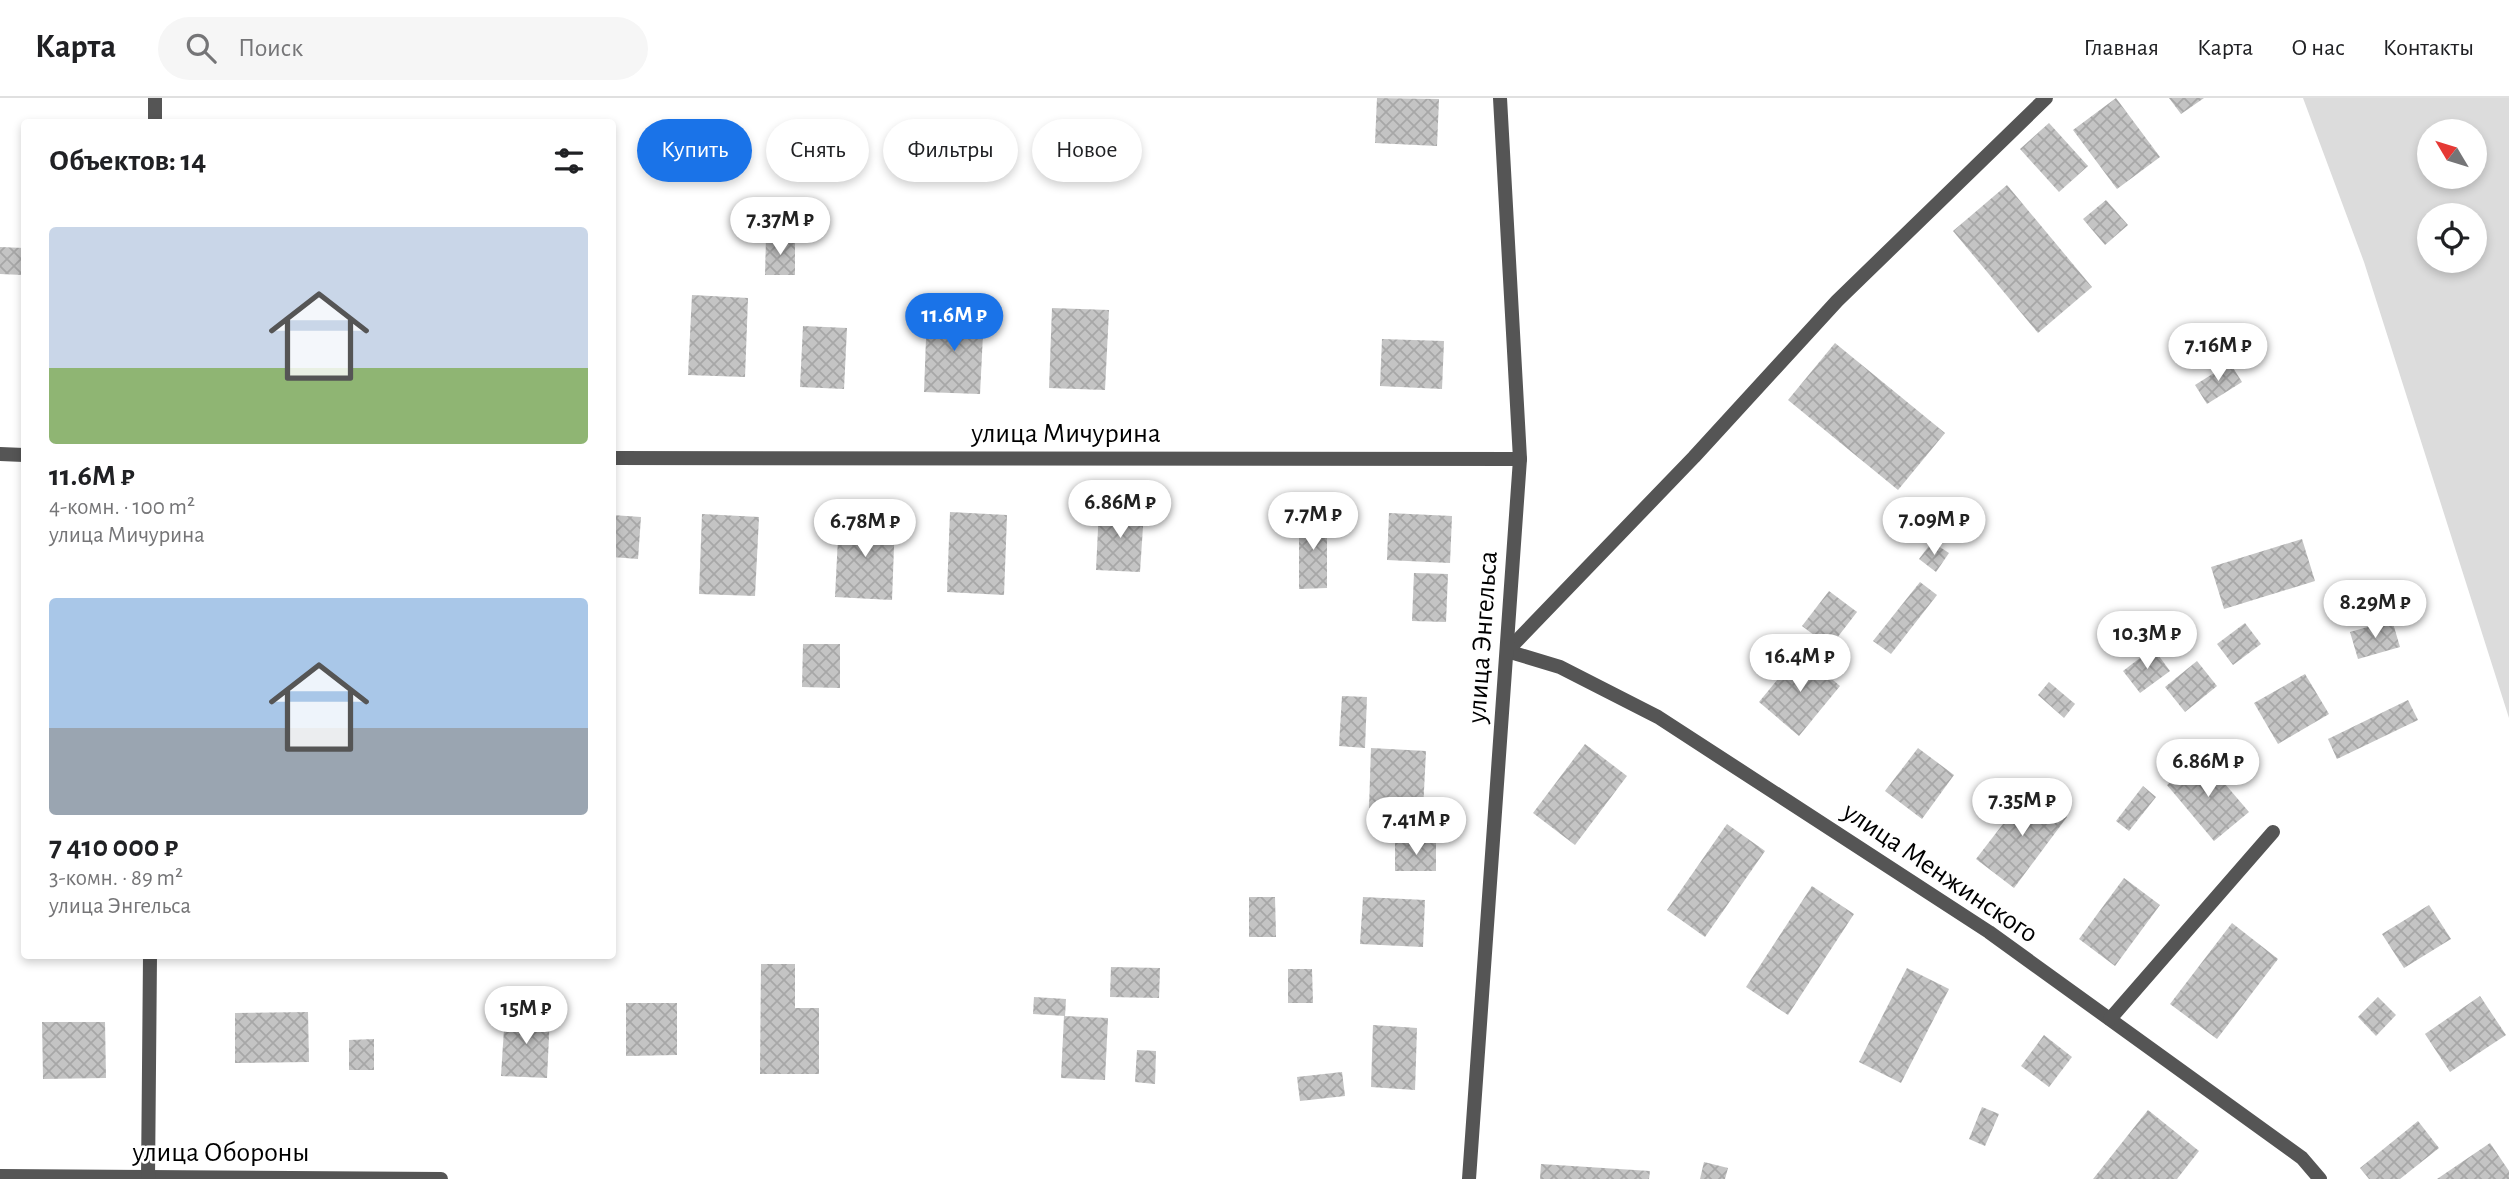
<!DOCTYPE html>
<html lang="ru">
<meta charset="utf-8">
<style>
:root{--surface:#fff;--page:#f6f6f6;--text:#202124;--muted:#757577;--line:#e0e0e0;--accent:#1a73e8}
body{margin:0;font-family:"Alegreya Sans",sans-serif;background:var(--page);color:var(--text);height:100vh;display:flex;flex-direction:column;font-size:26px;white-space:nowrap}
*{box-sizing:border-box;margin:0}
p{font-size:23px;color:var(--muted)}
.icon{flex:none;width:38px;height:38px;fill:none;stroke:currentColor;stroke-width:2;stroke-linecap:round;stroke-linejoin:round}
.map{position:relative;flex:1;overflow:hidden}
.sheet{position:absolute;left:21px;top:21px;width:595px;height:840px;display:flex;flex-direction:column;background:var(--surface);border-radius:7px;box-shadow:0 4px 10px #0003}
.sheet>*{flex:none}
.hud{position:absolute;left:637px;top:21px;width:665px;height:63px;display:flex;gap:14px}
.needle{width:46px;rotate:308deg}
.controls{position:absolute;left:2417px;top:21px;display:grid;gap:14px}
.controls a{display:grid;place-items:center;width:70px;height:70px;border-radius:50%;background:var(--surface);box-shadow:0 4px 10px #0003;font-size:35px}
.price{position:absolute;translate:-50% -60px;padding:0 16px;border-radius:24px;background:#fff;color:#222;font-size:23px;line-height:46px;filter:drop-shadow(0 2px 4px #0008)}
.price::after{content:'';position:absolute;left:50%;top:42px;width:21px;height:16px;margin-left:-10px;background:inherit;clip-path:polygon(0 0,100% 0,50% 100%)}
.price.current{background:var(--accent);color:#fff}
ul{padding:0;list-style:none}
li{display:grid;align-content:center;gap:14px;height:371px;padding:0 28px}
li span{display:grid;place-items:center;height:217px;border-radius:7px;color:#555}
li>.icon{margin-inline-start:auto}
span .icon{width:126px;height:126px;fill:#fffc;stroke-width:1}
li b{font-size:30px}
h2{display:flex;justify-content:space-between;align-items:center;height:84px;padding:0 28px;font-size:30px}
.tag{padding:0 24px;border-radius:32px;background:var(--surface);box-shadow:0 4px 10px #0003;font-size:24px;line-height:63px}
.tag.current{background:var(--accent);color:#fff}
header{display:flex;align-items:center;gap:42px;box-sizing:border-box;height:98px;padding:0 35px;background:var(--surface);border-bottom:2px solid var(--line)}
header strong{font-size:33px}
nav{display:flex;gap:38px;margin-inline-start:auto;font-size:24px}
.search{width:490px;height:63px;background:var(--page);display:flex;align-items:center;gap:18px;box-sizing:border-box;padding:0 24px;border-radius:38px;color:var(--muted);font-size:26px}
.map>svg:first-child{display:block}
</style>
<header>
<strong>Карта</strong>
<div class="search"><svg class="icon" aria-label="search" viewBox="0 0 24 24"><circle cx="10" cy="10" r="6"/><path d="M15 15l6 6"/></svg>Поиск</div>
<nav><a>Главная</a><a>Карта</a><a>О нас</a><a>Контакты</a></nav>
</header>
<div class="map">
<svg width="2509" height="1081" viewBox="0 0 2509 1081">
<defs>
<pattern id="building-cross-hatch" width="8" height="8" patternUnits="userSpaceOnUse" patternTransform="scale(1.75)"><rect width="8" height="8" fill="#c4c4c4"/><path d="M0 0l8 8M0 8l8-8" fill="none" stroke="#a7a7a7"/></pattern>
</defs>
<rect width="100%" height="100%" fill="#fff"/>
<path fill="#dcdcdc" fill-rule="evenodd" d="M2303,0H2509V620L2364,164ZM2429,33H2474V79H2429ZM2429,117H2474V163H2429Z"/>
<g fill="url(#building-cross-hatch)">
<path d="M1377,0L1439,1L1437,48L1375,45Z"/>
<path d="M2116,0L2160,59L2117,91L2073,32Z"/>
<path d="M2169,0H2204L2181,16Z"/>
<path d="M2049,25L2088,68L2059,94L2020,51Z"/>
<path d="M2007,87L2092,189L2038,235L1953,133Z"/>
<path d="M2106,102L2128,127L2105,147L2083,121Z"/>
<path d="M766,140H795V177H765Z"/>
<path d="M0,149L24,150L23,177L0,176Z"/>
<path d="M692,197L748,200L745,279L688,277Z"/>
<path d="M1052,210L1109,212L1105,292L1049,290Z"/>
<path d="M927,214L984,216L980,296L924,294Z"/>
<path d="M803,228L847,230L844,291L800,289Z"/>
<path d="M1382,241L1444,243L1442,291L1380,288Z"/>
<path d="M1835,245L1945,335L1898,392L1788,302Z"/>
<path d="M2230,265L2242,284L2207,306L2195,287Z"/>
<path d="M1099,411L1144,413L1140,474L1096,472Z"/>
<path d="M950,414L1007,417L1004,497L947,494Z"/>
<path d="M1389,415L1452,418L1450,465L1387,462Z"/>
<path d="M702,416L759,419L755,498L699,496Z"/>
<path d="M612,417L641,419L638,461L612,459Z"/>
<path d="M1299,418H1327V490L1299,491Z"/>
<path d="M839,420L895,422L892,502L835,499Z"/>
<path d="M2302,441L2315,483L2224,511L2211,469Z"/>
<path d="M1932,444L1949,455L1936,474L1919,461Z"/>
<path d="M1414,475L1448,476L1446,524L1412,523Z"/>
<path d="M1920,484L1937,497L1891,556L1873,543Z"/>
<path d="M1829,493L1857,514L1830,549L1802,528Z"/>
<path d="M2392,522L2400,549L2358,561L2350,534Z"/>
<path d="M2245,525L2261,546L2233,567L2217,546Z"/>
<path d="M803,546H840V590L802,589Z"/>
<path d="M2153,550L2170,573L2140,595L2123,573Z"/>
<path d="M1800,554L1840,588L1799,638L1759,604Z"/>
<path d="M2197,563L2217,588L2185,614L2165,589Z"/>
<path d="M2305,576L2329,616L2278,646L2254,605Z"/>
<path d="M2049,584L2075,606L2064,620L2038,597Z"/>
<path d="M1342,598L1367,599L1365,650L1339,648Z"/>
<path d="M2408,602L2418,622L2337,661L2328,641Z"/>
<path d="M1585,646L1627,678L1575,747L1533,715Z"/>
<path d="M1371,650L1426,653L1423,712L1369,710Z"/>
<path d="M1918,650L1954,677L1922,721L1885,693Z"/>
<path d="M2201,658L2249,714L2214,743L2167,687Z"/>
<path d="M2143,688L2156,699L2129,733L2116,723Z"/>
<path d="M2030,691L2067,719L2014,790L1976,761Z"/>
<path d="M1727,726L1765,753L1705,839L1667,812Z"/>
<path d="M1436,744V773H1395V745Z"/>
<path d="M2124,780L2160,807L2115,868L2079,841Z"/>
<path d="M1812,788L1854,816L1788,917L1746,889Z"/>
<path d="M1249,799H1275L1276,839H1249Z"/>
<path d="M1363,799L1425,802L1423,849L1360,846Z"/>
<path d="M2429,807L2451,841L2404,870L2382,836Z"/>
<path d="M2232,825L2278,861L2217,941L2170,906Z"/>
<path d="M761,866H795V910H819V976H760Z"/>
<path d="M1111,869L1160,870L1159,900L1110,899Z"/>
<path d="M1907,870L1949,891L1901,985L1859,964Z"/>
<path d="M1288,871H1312L1313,905H1288Z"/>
<path d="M2480,898L2506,937L2450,974L2425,936Z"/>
<path d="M1034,899L1066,901L1065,918L1033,916Z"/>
<path d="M2378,899L2396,917L2376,938L2358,919Z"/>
<path d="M626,905H677V957L626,958Z"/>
<path d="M308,914L309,964L235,965V915Z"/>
<path d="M505,915L550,917L547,980L501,978Z"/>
<path d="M1064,918L1108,920L1105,982L1061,980Z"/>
<path d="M42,924H105L106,980L43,981Z"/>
<path d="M1373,927L1417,930L1415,992L1371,989Z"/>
<path d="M2044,937L2072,959L2049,989L2021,968Z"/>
<path d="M374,941V972H349V942Z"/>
<path d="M1137,952L1156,953L1155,986L1135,984Z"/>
<path d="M1342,974L1345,998L1300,1003L1297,979Z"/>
<path d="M1982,1009L1999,1016L1985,1048L1969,1041Z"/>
<path d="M2148,1012L2199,1053L2177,1081H2093Z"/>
<path d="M2418,1023L2439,1050L2400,1081H2369L2360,1070Z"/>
<path d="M2490,1045L2509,1073V1081H2437Z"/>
<path d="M1704,1064L1728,1070L1725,1081H1700Z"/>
<path d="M1541,1066L1650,1073L1649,1081H1540Z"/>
</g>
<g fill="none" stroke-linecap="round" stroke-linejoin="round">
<g stroke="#555" stroke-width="14">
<path d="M2046,0L1837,203L1694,359L1507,553L1560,569L1658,619L1989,834L2302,1060L2320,1081"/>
<path d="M155,24V0"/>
<path d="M0,356L24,357"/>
<path d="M612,360L1520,361"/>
<path d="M2110,921L2273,734"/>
<path d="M0,1078L441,1081"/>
<path d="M148,1081L150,858"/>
<path d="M1469,1081L1520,361L1500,0"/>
</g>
</g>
<g text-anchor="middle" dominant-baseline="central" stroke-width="5" stroke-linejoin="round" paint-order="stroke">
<g font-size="28" fill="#000" stroke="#fff">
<text x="1066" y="336">улица Мичурина</text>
<text transform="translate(1483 539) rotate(-86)">улица Энгельса</text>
<text transform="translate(1940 775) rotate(34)">улица Менжинского</text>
<text x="221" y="1055">улица Обороны</text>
</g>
</g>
</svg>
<div class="controls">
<a><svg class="needle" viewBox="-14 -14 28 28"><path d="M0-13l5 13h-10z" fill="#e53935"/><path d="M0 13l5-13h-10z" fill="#757577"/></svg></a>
<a><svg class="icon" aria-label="locate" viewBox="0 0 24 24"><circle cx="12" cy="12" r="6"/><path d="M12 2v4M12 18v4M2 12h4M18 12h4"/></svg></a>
</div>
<b class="price" style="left:780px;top:159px">7.37M ₽</b>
<b class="price current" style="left:954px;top:255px">11.6M ₽</b>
<b class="price" style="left:2218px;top:285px">7.16M ₽</b>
<b class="price" style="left:1120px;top:442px">6.86M ₽</b>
<b class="price" style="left:1313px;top:454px">7.7M ₽</b>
<b class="price" style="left:1934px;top:459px">7.09M ₽</b>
<b class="price" style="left:865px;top:461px">6.78M ₽</b>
<b class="price" style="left:2375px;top:542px">8.29M ₽</b>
<b class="price" style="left:2147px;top:573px">10.3M ₽</b>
<b class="price" style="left:1800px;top:596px">16.4M ₽</b>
<b class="price" style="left:2208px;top:701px">6.86M ₽</b>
<b class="price" style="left:2022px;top:740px">7.35M ₽</b>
<b class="price" style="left:1416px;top:759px">7.41M ₽</b>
<b class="price" style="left:526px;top:948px">15M ₽</b>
<div class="hud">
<a class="tag current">Купить</a>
<a class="tag">Снять</a>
<a class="tag">Фильтры</a>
<a class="tag">Новое</a>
</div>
<section class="sheet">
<h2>Объектов: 14<svg class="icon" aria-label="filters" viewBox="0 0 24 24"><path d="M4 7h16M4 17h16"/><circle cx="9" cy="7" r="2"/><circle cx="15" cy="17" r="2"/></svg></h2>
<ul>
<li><span style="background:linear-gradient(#c9d6e8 65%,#8fb573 0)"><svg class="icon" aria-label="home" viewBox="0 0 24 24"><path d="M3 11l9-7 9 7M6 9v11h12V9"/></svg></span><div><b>11.6M ₽</b><p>4-комн. · 100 m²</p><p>улица Мичурина</p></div></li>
<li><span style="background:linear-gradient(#a9c7e8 60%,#9aa5b1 0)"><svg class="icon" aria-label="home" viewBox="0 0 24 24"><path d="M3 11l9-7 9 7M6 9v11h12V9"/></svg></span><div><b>7 410 000 ₽</b><p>3-комн. · 89 m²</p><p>улица Энгельса</p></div></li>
</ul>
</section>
</div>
